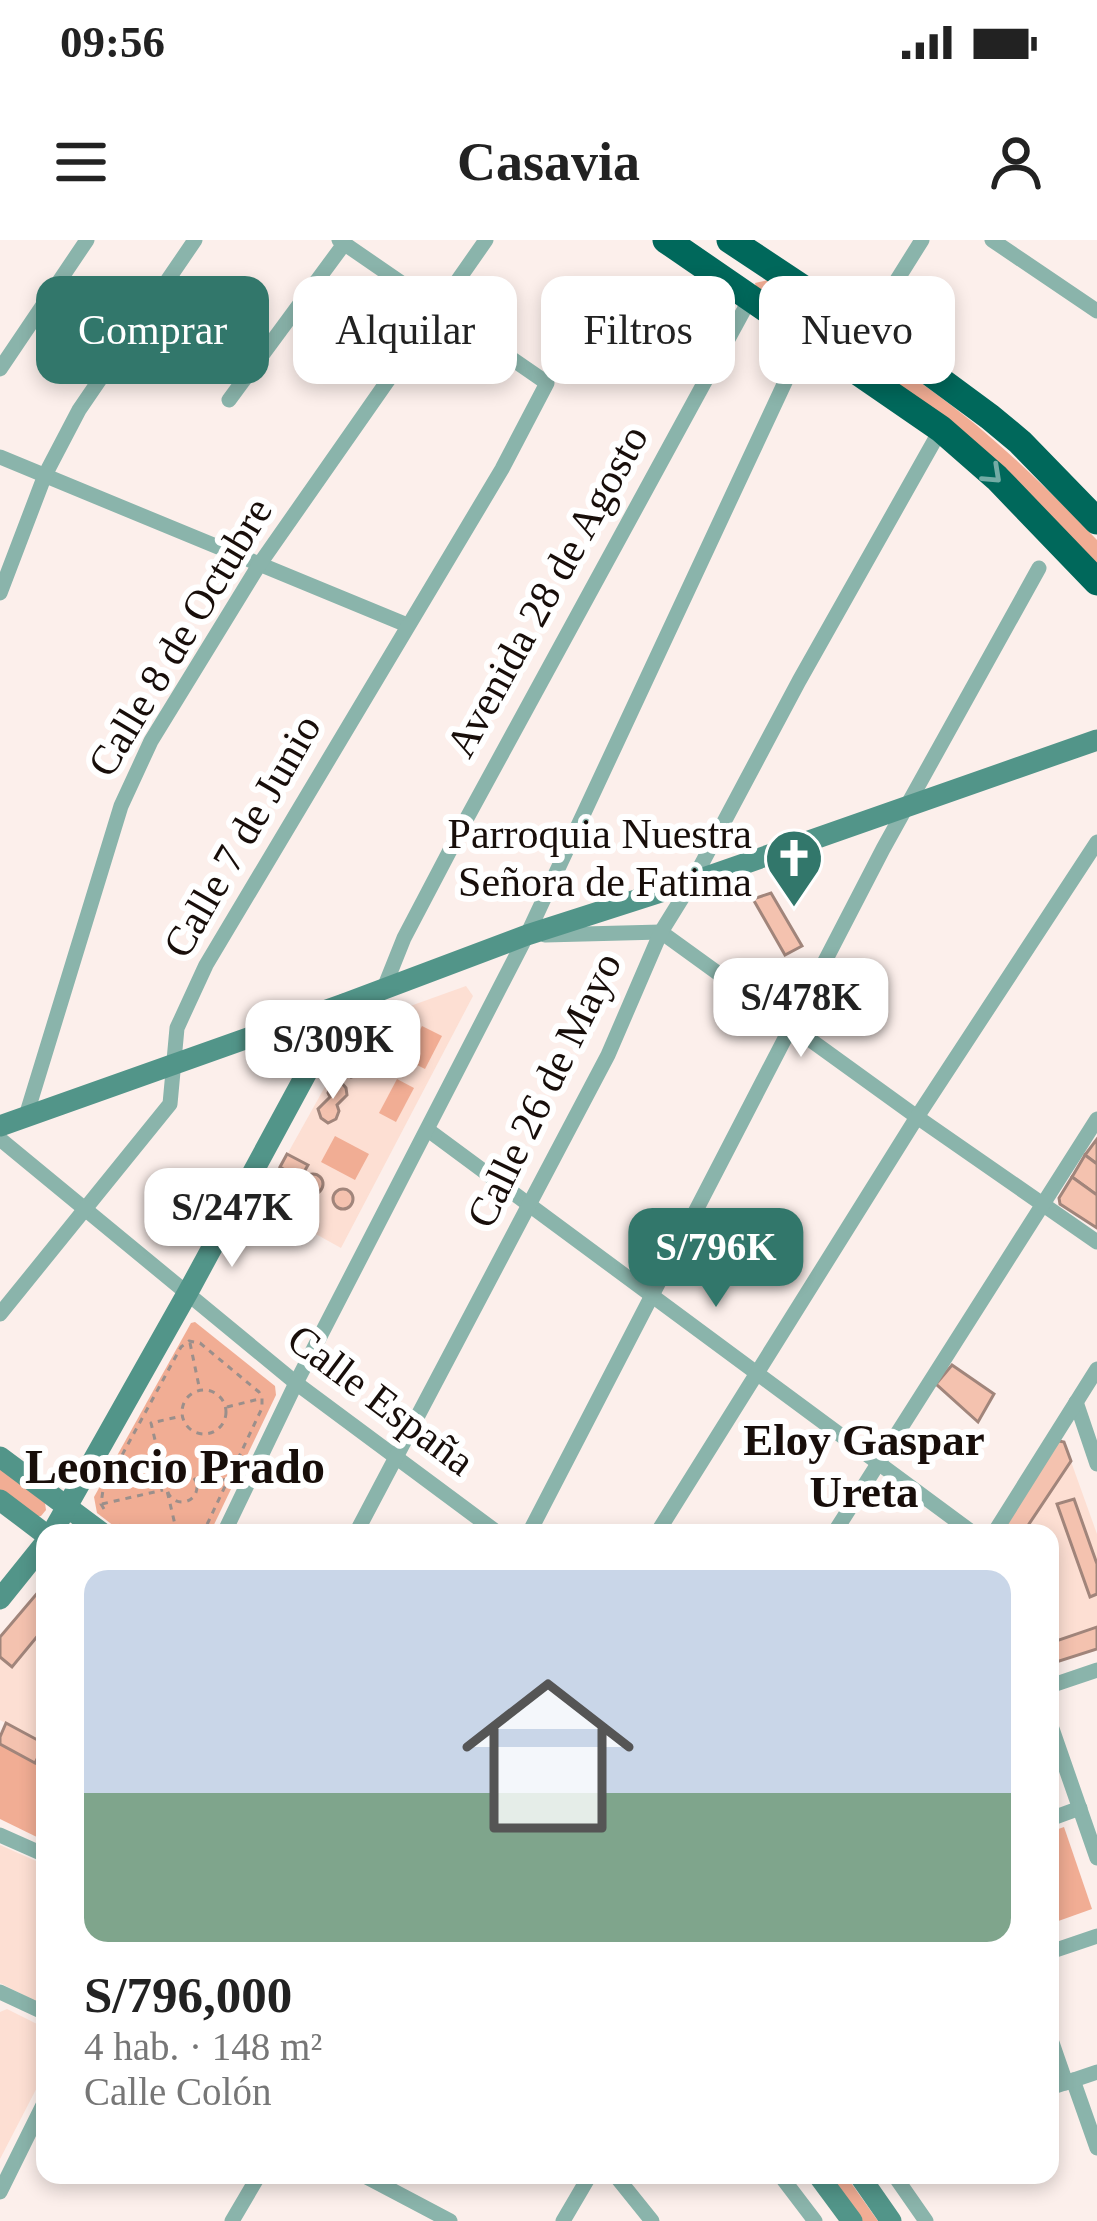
<!DOCTYPE html>
<html lang="es">
<meta charset="utf-8">
<style>
:root{--surface:#fff;--page:#f6f6f6;--text:#222;--muted:#767676;--accent:#32776b}
body{margin:0;font-family:Georgia,serif;background:var(--page);color:var(--text);height:100vh;display:flex;flex-direction:column;font-size:45px;white-space:nowrap}
*{box-sizing:border-box;margin:0}
p{font-size:39px;color:var(--muted)}
.icon{flex:none;width:66px;height:66px;fill:none;stroke:currentColor;stroke-width:2;stroke-linecap:round;stroke-linejoin:round}
.map{position:relative;flex:1;overflow:hidden}
.side{position:absolute;left:36px;top:1284px;width:1023px;height:660px;display:flex;flex-direction:column;background:var(--surface);border-radius:24px;box-shadow:0 6px 18px #0003}
.side>*{flex:none}
.top-card{position:absolute;left:36px;top:36px;width:1026px;height:108px;display:flex;gap:24px}
.price{position:absolute;translate:-50% -102px;padding:0 27px;border-radius:24px;background:#fff;color:#222;font-size:39px;line-height:78px;filter:drop-shadow(0 3px 6px #0008)}
.price::after{content:'';position:absolute;left:50%;top:72px;width:36px;height:27px;margin-left:-18px;background:inherit;clip-path:polygon(0 0,100% 0,50% 100%)}
.price.selected{background:var(--accent);color:#fff}
ul{padding:0;list-style:none}
li{display:grid;align-content:center;gap:24px;height:636px;padding:0 48px}
li span{display:grid;place-items:center;height:372px;border-radius:24px;color:#555}
li>.icon{margin-inline-start:auto}
span .icon{width:216px;height:216px;fill:#fffc;stroke-width:1}
li b{font-size:51px}
.tag{padding:0 42px;border-radius:24px;background:var(--surface);box-shadow:0 6px 18px #0003;font-size:42px;line-height:108px}
.tag.selected{background:var(--accent);color:#fff}
.status{display:flex;justify-content:space-between;align-items:center;height:84px;padding:0 60px;background:var(--surface);direction:ltr}
.status svg{height:33px;fill:currentColor}
header{display:flex;justify-content:space-between;align-items:center;height:156px;padding:0 48px;background:var(--surface);font-size:54px;font-weight:700}
.map>svg:first-child{display:block}
</style>
<div class="status"><b>09:56</b><svg viewBox="0 0 49 12"><path d="M0 12V9h3v3zM5 12V6h3v6zM10 12V3h3v9zM15 12V0h3v12zM26 1h20v11H26zM47 4h2v5h-2z"/></svg></div>
<header><svg class="icon" aria-label="menu" viewBox="0 0 24 24"><path d="M4 6h16M4 12h16M4 18h16"/></svg>Casavia<svg class="icon" aria-label="person" viewBox="0 0 24 24"><circle cx="12" cy="8" r="4"/><path d="M4 21q1-7 8-7t8 7"/></svg></header>
<div class="map">
<svg width="1097" height="1981" viewBox="0 0 1097 1981">
<rect width="100%" height="100%" fill="#fcefeb"/>
<g fill="#fddfd3">
<path d="M466,746L473,756L341,1008L260,963L360,784Z"/>
<path d="M1054,1200L1064,1202L1097,1294V1409L1050,1424V1293H996Z"/>
<path d="M45,1344V1504L0,1480V1397Z"/>
<path d="M0,1605L45,1625V1766L0,1743Z"/>
<path d="M7,1769L45,1788V1832L0,1919V1772Z"/>
</g>
<g fill="#f1ad94">
<path d="M768,40C838,87 910,131 975,184C1018,220 1058,259 1097,300V323L757,52L755,43Z"/>
<path d="M422,786L442,796L425,829L405,819Z"/>
<path d="M397,839L414,848L396,882L379,873Z"/>
<path d="M335,896L369,914L355,940L321,922Z"/>
<path d="M195,1082L275,1146L276,1155L210,1293H123L97,1273L94,1257L191,1083Z"/>
<path d="M0,1229L45,1263L46,1270L41,1276L36,1277L0,1251Z"/>
<path d="M6,1483L45,1504V1601L0,1579V1497Z"/>
<path d="M1064,1587L1092,1669L1050,1684V1592Z"/>
<path d="M838,1938L849,1940L878,1981H856L833,1943Z"/>
</g>
<g fill="#f4c2af" stroke="#a1857b" stroke-width="3">
<path d="M648,74L709,109L698,129L635,100Z"/>
<path d="M771,653L802,706L785,715L753,659Z"/>
<path d="M364,797L370,803L371,809L361,820L363,826L360,834L351,837L345,833L341,823L353,812L352,807L355,798Z"/>
<path d="M341,842L346,848L347,855L337,865L339,871L336,879L328,883L321,878L318,869L330,857L328,853L332,843Z"/>
<path d="M1097,899V924L1085,915Z"/>
<path d="M287,914L308,925L300,939L280,927Z"/>
<path d="M1085,915L1097,924V955L1072,937Z"/>
<circle cx="313" cy="944" r="10"/>
<path d="M1072,937L1097,955V988L1060,964L1059,958Z"/>
<circle cx="343" cy="959" r="10"/>
<path d="M952,1125L994,1154L978,1182L936,1144Z"/>
<path d="M1054,1200L1064,1202L1071,1221L1023,1293H996Z"/>
<path d="M1074,1259L1097,1324V1354L1090,1357L1057,1264Z"/>
<path d="M45,1344V1387L12,1427L0,1417V1397Z"/>
<path d="M1097,1387V1409L1050,1424V1403Z"/>
<path d="M6,1483L45,1504L35,1523L0,1504V1497Z"/>
</g>
<g fill="none" stroke-linecap="round" stroke-linejoin="round">
<g stroke="#9b8f8b" stroke-width="3" stroke-dasharray="6 6" stroke-linecap="butt">
<path d="M190,1103L200,1151"/>
<circle cx="204" cy="1172" r="22"/>
<path d="M227,1167L259,1159"/>
<circle cx="182" cy="1247" r="15"/>
<path d="M198,1245L228,1239"/>
<path d="M102,1264L163,1250"/>
<path d="M104,1269L101,1264L103,1250L181,1107L189,1101L200,1103L259,1152L262,1158V1168L203,1293"/>
<path d="M119,1285L130,1293"/>
<path d="M177,1293L151,1183L182,1176"/>
</g>
<g stroke="#8ab4ab" stroke-width="15">
<path d="M992,0L1097,71"/>
<path d="M865,91L922,0"/>
<path d="M0,129L87,0"/>
<path d="M229,160L344,4"/>
<path d="M0,217L407,385"/>
<path d="M0,353L45,235L79,170L195,0"/>
<path d="M545,695L661,692L917,877L1097,1002"/>
<path d="M384,748L404,698L468,576L751,57"/>
<path d="M26,876L121,566L151,501L259,325L486,0"/>
<path d="M428,890L973,1293"/>
<path d="M0,899L296,1143L498,1293"/>
<path d="M0,1074L170,864L177,788L206,725L502,229L547,143L339,0"/>
<path d="M1076,1162L1097,1224"/>
<path d="M224,1293L296,1143L527,695L807,95"/>
<path d="M356,1293L608,815L661,692L692,642L799,441L941,189"/>
<path d="M529,1293L883,609L1039,328"/>
<path d="M657,1293L917,877L1097,602"/>
<path d="M834,1293L1097,879"/>
<path d="M994,1293L1097,1129"/>
<path d="M1050,1446L1097,1430"/>
<path d="M1050,1483L1097,1618"/>
<path d="M1050,1579L1080,1568"/>
<path d="M0,1595L45,1615"/>
<path d="M1050,1712L1097,1696"/>
<path d="M0,1752L45,1773"/>
<path d="M1050,1797L1066,1843"/>
<path d="M1073,1840L1097,1908"/>
<path d="M1050,1848L1097,1832"/>
<path d="M363,1935L450,1981"/>
<path d="M615,1935L652,1981"/>
<path d="M780,1935L815,1981"/>
<path d="M894,1935L926,1981"/>
<path d="M0,1952L45,1861"/>
<path d="M232,1981L259,1935"/>
<path d="M563,1981L590,1935"/>
</g>
<g stroke="#529589" stroke-width="21">
<path d="M0,886L344,764L527,695L692,642L1097,500"/>
<path d="M0,1217L102,1293"/>
<path d="M0,1260L45,1294"/>
<path d="M52,1293L188,1052L344,764"/>
<path d="M0,1359L45,1303"/>
<path d="M818,1935L852,1981"/>
<path d="M859,1935L891,1981"/>
</g>
<g stroke="#00685b" stroke-width="27">
<path d="M666,0L941,189L997,238L1097,342"/>
<path d="M730,0L929,132L990,177L1020,202L1097,281"/>
</g>
</g>
<defs><path id="oneway-chevron" d="M-2-3.5L2.5 0L-2 3.5" fill="none" stroke-width="1.6" stroke-linecap="round" stroke-linejoin="round" transform="scale(3)"/></defs>
<use stroke="#73aca5" href="#oneway-chevron" transform="translate(993 235) rotate(43)"/>
<defs>
<symbol id="church-pin" viewBox="-11 -11 22 30"><path d="M0 17L-7.5 6A9.5 9.5 0 1 1 7.5 6Z" fill="#32776b" stroke="#fff"/><path d="M-1.2-6h2.4v3.5h3.3v2.4h-3.3V6h-2.4V-.1h-3.3v-2.4h3.3Z" fill="#fff"/></symbol>
</defs>
<g fill-rule="evenodd">
<use href="#church-pin" x="761" y="585" width="66" height="90"/>
</g>
<g text-anchor="middle" dominant-baseline="central" stroke-width="12" stroke-linejoin="round" paint-order="stroke">
<g font-size="42" fill="#180e0a" stroke="#fff">
<text transform="translate(547 351) rotate(-61)">Avenida 28 de Agosto</text>
<text transform="translate(180 397) rotate(-59)">Calle 8 de Octubre</text>
<text transform="translate(242 596) rotate(-60)">Calle 7 de Junio</text>
<text transform="translate(544 850) rotate(-64)">Calle 26 de Mayo</text>
<text transform="translate(381 1160) rotate(37)">Calle España</text>
</g>
<g font-size="42" fill="#180e0a" stroke="#fff" text-anchor="end">
<text x="752" y="594">Parroquia Nuestra<tspan x="752" dy="48">Señora de Fatima</tspan></text>
</g>
<g font-size="45" font-weight="bold" fill="#180e0a" stroke="#fff">
<text x="864" y="1200">Eloy Gaspar<tspan x="864" dy="52">Ureta</tspan></text>
</g>
<g font-size="48" font-weight="bold" fill="#180e0a" stroke="#fff">
<text x="175" y="1226">Leoncio Prado</text>
</g>
</g>
</svg>
<b class="price" style="left:801px;top:820px">S/478K</b>
<b class="price" style="left:333px;top:862px">S/309K</b>
<b class="price" style="left:232px;top:1030px">S/247K</b>
<b class="price selected" style="left:716px;top:1070px">S/796K</b>
<div class="top-card">
<a class="tag selected">Comprar</a>
<a class="tag">Alquilar</a>
<a class="tag">Filtros</a>
<a class="tag">Nuevo</a>
</div>
<section class="side">
<ul>
<li><span style="background:linear-gradient(#c9d6e8 60%,#7fa58c 0)"><svg class="icon" aria-label="home" viewBox="0 0 24 24"><path d="M3 11l9-7 9 7M6 9v11h12V9"/></svg></span><div><b>S/796,000</b><p>4 hab. · 148 m²</p><p>Calle Colón</p></div></li>
</ul>
</section>
</div>
